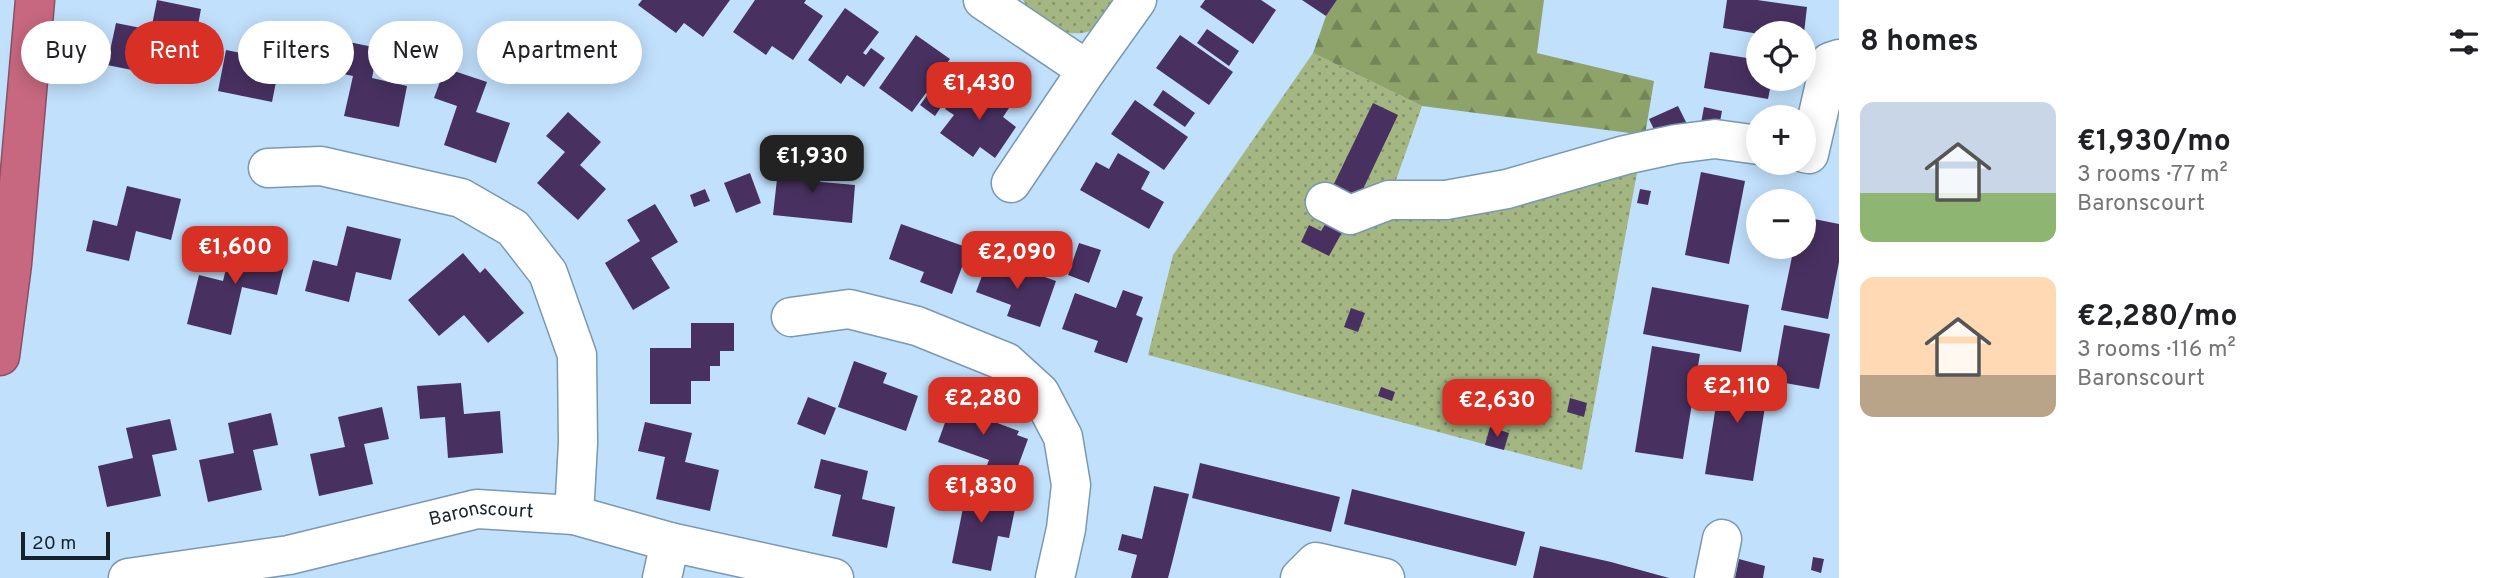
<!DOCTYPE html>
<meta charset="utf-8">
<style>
:root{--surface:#fff;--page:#f6f6f6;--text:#202124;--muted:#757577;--accent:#d93025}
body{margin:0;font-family:Overpass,sans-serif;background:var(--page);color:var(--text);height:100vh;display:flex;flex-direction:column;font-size:26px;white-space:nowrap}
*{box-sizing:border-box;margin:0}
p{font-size:23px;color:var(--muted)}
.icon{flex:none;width:38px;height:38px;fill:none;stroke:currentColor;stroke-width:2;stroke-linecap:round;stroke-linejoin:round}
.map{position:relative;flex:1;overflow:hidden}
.side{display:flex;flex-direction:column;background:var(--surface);width:665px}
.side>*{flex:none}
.hud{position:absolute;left:21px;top:21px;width:665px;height:63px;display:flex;gap:14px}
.tools{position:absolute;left:1746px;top:21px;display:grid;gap:14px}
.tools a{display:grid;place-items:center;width:70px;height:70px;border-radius:50%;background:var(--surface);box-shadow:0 4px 18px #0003;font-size:35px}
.scale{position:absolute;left:21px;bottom:18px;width:89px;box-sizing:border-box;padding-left:7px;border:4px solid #16222c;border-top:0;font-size:19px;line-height:24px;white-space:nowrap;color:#16222c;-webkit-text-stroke:5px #c1e0fc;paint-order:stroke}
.price{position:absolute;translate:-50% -60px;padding:0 16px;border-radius:14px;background:var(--accent);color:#fff;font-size:23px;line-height:46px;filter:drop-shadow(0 2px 4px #0008)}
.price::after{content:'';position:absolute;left:50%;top:42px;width:21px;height:16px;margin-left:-10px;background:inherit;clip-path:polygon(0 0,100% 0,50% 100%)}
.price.active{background:#222;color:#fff}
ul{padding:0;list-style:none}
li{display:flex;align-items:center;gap:21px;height:175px;padding:0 21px}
li span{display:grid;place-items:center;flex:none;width:196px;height:140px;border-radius:14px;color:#555}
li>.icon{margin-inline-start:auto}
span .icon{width:84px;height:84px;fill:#fffc;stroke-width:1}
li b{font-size:30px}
h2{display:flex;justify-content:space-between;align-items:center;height:84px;padding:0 21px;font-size:30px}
.chip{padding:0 24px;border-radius:32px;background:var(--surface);box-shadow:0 4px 18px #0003;font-size:24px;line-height:63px}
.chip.active{background:var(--accent);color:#fff}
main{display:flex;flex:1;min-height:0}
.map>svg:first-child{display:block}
</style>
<main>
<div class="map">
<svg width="1839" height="578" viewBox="0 0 1839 578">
<defs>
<pattern id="green-dots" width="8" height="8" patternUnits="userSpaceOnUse" patternTransform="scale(1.75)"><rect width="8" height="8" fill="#a4b783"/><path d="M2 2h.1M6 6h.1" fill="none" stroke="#85946b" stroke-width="1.8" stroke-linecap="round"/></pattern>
<pattern id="forest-firs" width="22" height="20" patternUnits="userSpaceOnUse" patternTransform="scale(1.75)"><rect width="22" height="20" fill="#8ea369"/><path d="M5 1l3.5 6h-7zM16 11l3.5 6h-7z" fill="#738457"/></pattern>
</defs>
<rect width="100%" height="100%" fill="#c1e0fc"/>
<g fill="url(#green-dots)">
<path d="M1023,0H1118C1112,8 1106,22 1098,27C1073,44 1035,24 1023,0Z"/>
<path d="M1313,53L1422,106L1389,200L1639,162L1582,470L1148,355L1173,255Z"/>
</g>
<path fill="url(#forest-firs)" d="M1337,0H1544L1537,53L1654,81L1645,135L1422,106L1313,53L1326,16Z"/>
<g fill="#483161">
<path d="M157,0L201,9L195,41L170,36L162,76L107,65L116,23L151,30Z"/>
<path d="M642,0H730L703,37L684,23L676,33L638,5Z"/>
<path d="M755,0H806L804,3L823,16L793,60L772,46L766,55L733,32Z"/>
<path d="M1205,0H1261L1276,10L1253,44L1200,7Z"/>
<path d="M1302,0H1337L1326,16Z"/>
<path d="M1727,0H1757L1807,7L1804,33L1759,34L1723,28Z"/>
<path d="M845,8L879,32L863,53L866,55L871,48L885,58L864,87L847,75L841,84L808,60Z"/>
<path d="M268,26L311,35L305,67L280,62L272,102L218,91L226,50L261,57Z"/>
<path d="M1207,29L1239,51L1229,66L1197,43Z"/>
<path d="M916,35L950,59L933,82L935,84L942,73L957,83L935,116L920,105L928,94L926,93L912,112L879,88Z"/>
<path d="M1180,35L1233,72L1209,105L1156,68Z"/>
<path d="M334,39L378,48L372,78L407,86L399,127L344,116L353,76L328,71Z"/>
<path d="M1710,52L1759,60V79H1772L1768,99L1704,88Z"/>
<path d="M445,68L487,82L476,112L510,123L496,163L444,145L457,106L434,98Z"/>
<path d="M977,81L1011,105L1003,117L1016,127L995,158L980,147L973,157L940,133L954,115L945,109L958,92L966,97Z"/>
<path d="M1163,90L1195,113L1185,127L1153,105Z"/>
<path d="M1135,100L1188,137L1164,170L1111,134Z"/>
<path d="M1373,103L1398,115L1356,204L1330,192Z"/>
<path d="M1678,106L1690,130L1661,144L1649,119Z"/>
<path d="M1704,107L1722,111L1719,127L1701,123Z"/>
<path d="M568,112L601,142L580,165L606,189L578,220L537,183L565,152L546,136Z"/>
<path d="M796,152L808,153L813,159L811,181L855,185L852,223L773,215L777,179L788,180L790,158Z"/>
<path d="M1118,153L1150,172L1141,189L1164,202L1149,229L1080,190L1096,162L1109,169Z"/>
<path d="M1701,172L1745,181L1729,264L1685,255Z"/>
<path d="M750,173L761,203L736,213L724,183Z"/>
<path d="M127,186L181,199L171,240L136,231L129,261L86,251L93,220L117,226Z"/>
<path d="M705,189L710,201L694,207L690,195Z"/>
<path d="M1640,189L1651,191L1648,205L1637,203Z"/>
<path d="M655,204L678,242L651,258L670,288L633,310L605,263L640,241L627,220Z"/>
<path d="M1804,217L1839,224V262L1828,319L1781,310L1794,247H1804Z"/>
<path d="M1329,218L1345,227L1329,256L1301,242L1309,225L1321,231Z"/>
<path d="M901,224L969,248L952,294L920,282L924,272L889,259Z"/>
<path d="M347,226L401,239L391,280L356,272L349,302L305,291L313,260L337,266Z"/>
<path d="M233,241L287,254L277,295L242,287L231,335L187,324L199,275L223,281Z"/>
<path d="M1079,243L1101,250L1089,283L1068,275Z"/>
<path d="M463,253L480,273L485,268L524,313L488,343L464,315L439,336L408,300Z"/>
<path d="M989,257L1056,281L1040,327L1007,316L1011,305L976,292Z"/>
<path d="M1652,287L1749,305L1741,352L1643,334Z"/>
<path d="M1123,290L1143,297L1136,315L1143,318L1127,363L1094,352L1098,341L1062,329L1075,293L1116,308Z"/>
<path d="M1351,308L1365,313L1358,332L1344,327Z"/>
<path d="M691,323H734V351H720V366H710V381H691V404H650V348H691Z"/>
<path d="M1784,325L1830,334L1819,389L1774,381Z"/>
<path d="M1652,346L1700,354L1683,459L1635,452Z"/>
<path d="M854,361L887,373L883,383L918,396L906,431L838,407Z"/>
<path d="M1722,368L1770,376L1753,481L1705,474Z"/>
<path d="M461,383L464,414L500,411L503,453L448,458L445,417L420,419L417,386Z"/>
<path d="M1381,387L1395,392L1392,401L1378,396Z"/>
<path d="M955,395L988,407L984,418L1019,431L1017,435L1028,439L1013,480L985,470L989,460L938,442Z"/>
<path d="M808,397L836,408L825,435L797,424Z"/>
<path d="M1570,398L1587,403L1584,417L1567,412Z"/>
<path d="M382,407L389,439L364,444L373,484L319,496L310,454L345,447L338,417Z"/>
<path d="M271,413L278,445L253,450L262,490L208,502L199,460L234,453L228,423Z"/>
<path d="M170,419L177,450L152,455L161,496L107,507L98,466L133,458L126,428Z"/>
<path d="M645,422L692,433L685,462L719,470L710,511L656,499L665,457L638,451Z"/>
<path d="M1490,427L1509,433L1504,450L1485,445Z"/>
<path d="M821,459L868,471L862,499L895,507L887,548L832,536L841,495L814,488Z"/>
<path d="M1200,463L1340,497L1331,532L1192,498Z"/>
<path d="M960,477L991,483L988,498L1016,504L1009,538L998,536L991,571L952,563L966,493L957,491Z"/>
<path d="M1154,486L1189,494L1172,563L1168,578H1131L1137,555L1118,550L1122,534L1142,539Z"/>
<path d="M1352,489L1525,532L1516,566L1344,524Z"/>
<path d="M1540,546L1611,562L1669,578H1533Z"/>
<path d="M1813,557L1824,559L1821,573L1811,570Z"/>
<path d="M1739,559L1765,566L1763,578H1735Z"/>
</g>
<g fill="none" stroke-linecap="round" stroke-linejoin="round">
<defs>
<g id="minor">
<path d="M983,0L1087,70L1011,183"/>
<path d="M1087,70L1137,0"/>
<path d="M1804,153L1809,154L1830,62L1839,59"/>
<path d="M268,168L321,166L461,198L513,228L548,273L577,355L578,443L574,515"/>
<path d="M1325,202L1350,215L1389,200H1446L1507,189L1625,155L1676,144L1715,139L1759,145"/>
<path d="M791,317L849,309L917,326L1006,362L1040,393L1063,437L1071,485L1066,529L1055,578"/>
<path id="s1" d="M128,578L289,555L477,509L574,515L670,542L834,578"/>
<path d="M662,578L670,542"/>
<path d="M1300,578L1316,562L1385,578"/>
<path d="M1714,578L1722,539"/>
</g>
<path id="highway" d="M0,356L12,264L35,0"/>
</defs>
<use href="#minor" stroke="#7a98b1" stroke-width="41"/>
<use href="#highway" stroke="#895063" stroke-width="41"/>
<use href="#minor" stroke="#fff" stroke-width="38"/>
<use href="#highway" stroke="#c76880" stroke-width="38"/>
</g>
<g text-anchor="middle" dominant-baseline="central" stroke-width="7" stroke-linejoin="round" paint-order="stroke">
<g font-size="19" fill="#16222c" stroke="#c1e0fc">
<text stroke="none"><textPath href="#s1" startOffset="360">Baronscourt</textPath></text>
</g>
</g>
</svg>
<div class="tools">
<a><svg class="icon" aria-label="locate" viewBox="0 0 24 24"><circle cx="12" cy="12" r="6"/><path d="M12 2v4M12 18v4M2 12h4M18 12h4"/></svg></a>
<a>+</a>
<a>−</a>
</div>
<div class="scale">20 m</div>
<b class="price" style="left:979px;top:122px">€1,430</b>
<b class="price active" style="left:812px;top:195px">€1,930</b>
<b class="price" style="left:235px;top:286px">€1,600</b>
<b class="price" style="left:1017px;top:291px">€2,090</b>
<b class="price" style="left:1737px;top:425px">€2,110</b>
<b class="price" style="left:983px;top:437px">€2,280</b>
<b class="price" style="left:1497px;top:439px">€2,630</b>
<b class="price" style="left:981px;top:525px">€1,830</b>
<div class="hud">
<a class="chip">Buy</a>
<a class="chip active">Rent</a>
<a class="chip">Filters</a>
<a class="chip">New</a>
<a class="chip">Apartment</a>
</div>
</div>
<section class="side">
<h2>8 homes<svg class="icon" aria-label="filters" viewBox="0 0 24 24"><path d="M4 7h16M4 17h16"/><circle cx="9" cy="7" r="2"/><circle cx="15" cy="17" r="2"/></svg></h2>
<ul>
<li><span style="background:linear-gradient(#c9d6e8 65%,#8fb573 0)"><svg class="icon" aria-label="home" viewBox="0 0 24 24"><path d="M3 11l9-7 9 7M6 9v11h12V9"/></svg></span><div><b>€1,930/mo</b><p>3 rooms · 77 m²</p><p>Baronscourt</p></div></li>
<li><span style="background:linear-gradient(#ffd9b3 70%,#b9a48a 0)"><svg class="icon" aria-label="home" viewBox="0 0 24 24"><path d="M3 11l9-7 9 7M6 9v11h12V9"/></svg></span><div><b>€2,280/mo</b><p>3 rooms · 116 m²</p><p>Baronscourt</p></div></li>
</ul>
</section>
</main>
